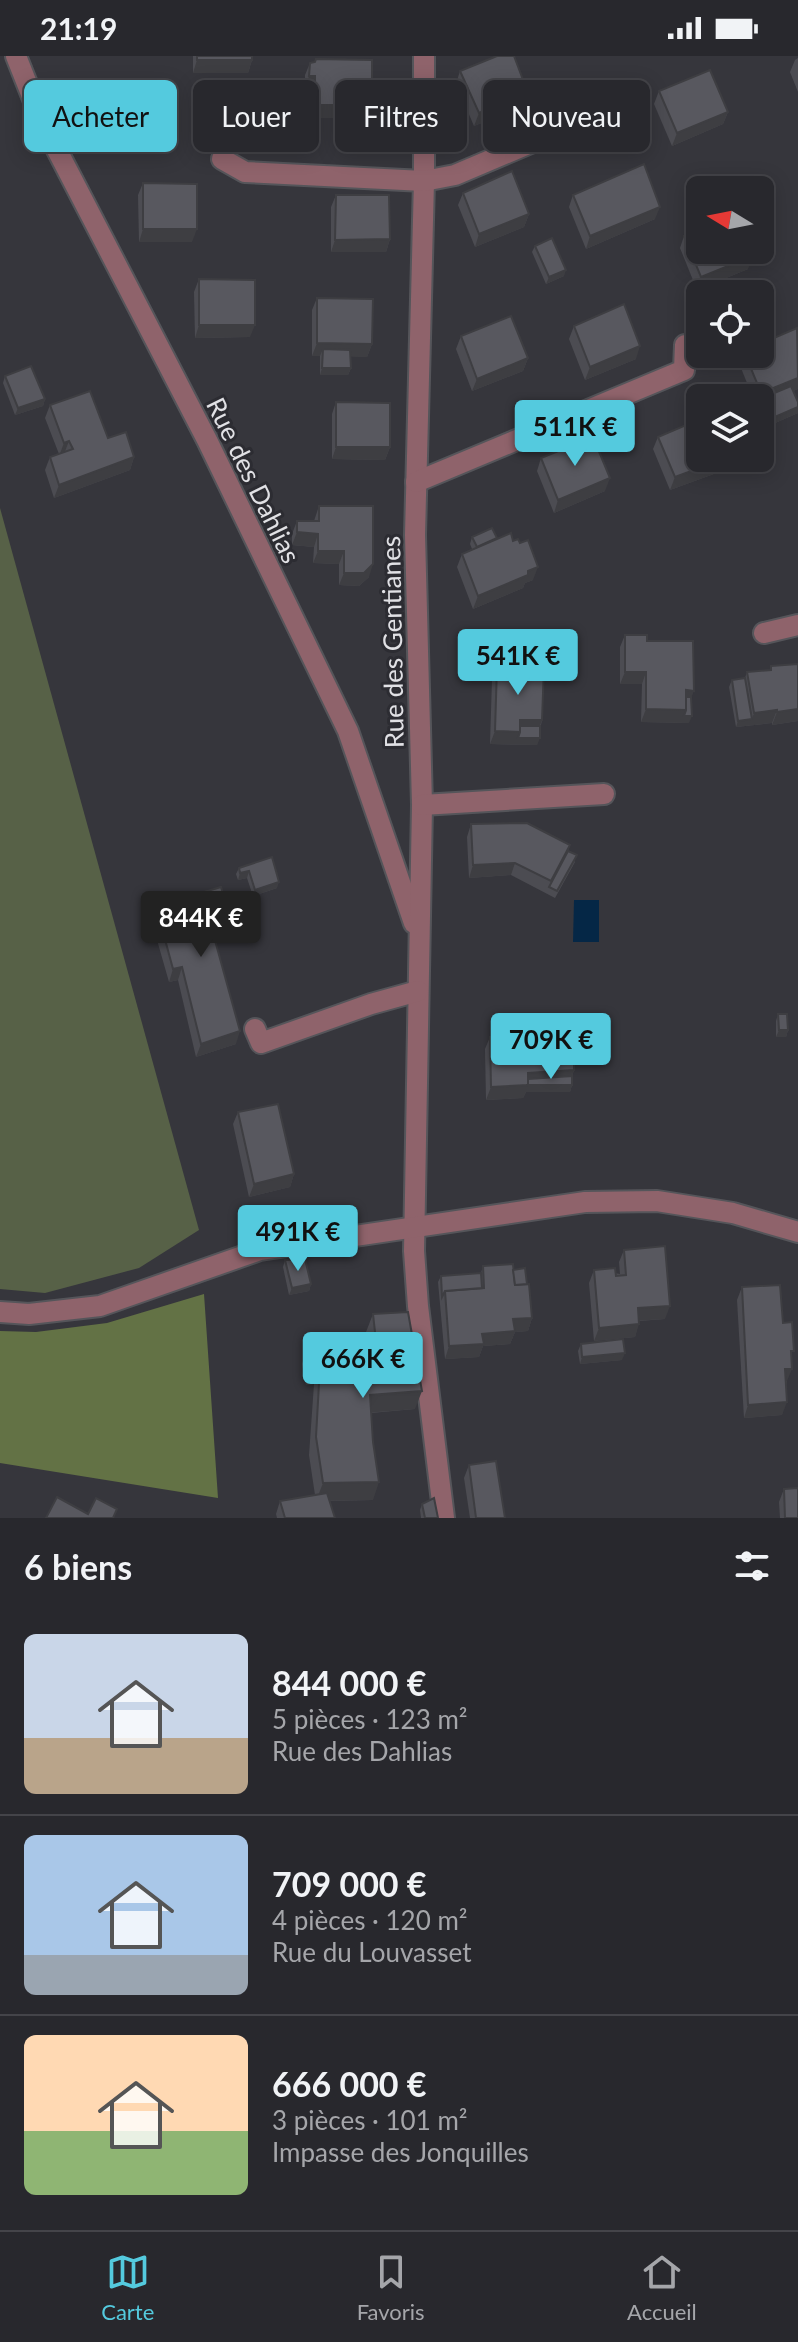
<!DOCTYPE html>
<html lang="fr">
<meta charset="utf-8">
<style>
:root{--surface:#28282d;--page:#303035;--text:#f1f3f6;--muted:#a5a6aa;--line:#444449;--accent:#54cade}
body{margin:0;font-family:Lato,sans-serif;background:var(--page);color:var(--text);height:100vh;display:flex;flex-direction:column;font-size:30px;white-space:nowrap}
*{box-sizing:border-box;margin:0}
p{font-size:26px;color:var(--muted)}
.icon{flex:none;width:44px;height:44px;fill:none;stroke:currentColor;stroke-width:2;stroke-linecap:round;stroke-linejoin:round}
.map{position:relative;height:1462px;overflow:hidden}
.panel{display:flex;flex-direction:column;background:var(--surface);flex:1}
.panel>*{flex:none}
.top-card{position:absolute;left:24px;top:24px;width:750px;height:72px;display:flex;gap:16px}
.needle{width:52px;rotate:280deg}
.controls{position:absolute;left:686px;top:120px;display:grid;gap:16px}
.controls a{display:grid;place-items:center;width:88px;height:88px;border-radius:12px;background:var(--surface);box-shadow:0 4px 20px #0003,0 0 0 2px var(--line);font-size:40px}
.price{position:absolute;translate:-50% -68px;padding:0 18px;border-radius:8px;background:var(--accent);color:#111;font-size:26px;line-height:52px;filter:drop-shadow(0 2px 4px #0008)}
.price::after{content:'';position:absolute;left:50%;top:48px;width:24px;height:18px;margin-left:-12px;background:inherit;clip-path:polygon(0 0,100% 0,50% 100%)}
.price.active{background:#222;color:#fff}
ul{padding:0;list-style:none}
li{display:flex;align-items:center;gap:24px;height:200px;padding:0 24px}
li+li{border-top:2px solid var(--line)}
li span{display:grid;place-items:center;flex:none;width:224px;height:160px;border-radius:12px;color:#555}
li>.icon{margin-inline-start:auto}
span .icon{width:96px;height:96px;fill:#fffc;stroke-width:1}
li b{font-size:34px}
h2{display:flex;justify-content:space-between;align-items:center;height:96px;padding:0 24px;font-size:34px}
.chip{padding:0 28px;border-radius:12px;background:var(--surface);box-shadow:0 4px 20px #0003,0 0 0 2px var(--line);font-size:28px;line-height:72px}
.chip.active{background:var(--accent);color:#111}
.status{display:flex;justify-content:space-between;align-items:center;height:56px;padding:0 40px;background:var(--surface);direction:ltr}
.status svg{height:22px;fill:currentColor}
.dock{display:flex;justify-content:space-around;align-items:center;height:112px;border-top:2px solid var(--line);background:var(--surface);font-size:22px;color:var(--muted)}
.dock a{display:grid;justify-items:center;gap:4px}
.dock .active{color:var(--accent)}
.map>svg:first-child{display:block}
</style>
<div class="status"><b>21:19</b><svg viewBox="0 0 49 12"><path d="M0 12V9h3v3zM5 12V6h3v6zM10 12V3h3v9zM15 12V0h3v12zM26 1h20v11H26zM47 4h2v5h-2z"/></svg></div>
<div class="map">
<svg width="798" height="1462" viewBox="0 0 798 1462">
<rect width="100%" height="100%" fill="#36363c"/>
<path fill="#576147" d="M0,452L199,1174L139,1212L45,1237L0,1233Z"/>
<path fill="#637245" d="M204,1238L218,1442L0,1407V1275L36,1276L107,1267Z"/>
<path fill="#052746" d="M574,844H599V886H573Z"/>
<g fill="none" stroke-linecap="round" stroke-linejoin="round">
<defs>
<g id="minor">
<path d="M16,0L41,63L207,384L348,675L414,867"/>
<path d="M424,0V125L415,479L422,749L414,1195L418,1250L444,1462"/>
<path d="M222,103L245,116L424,125L455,119L606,55"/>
<path d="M416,426L684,314L685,289"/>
<path d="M764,577L798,569"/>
<path d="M422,749L604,738"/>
<path d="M255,973L261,987L371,948L418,935"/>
<path d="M0,1256L29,1258L100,1250L260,1194L585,1146L657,1145L733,1157L798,1176"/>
</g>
</defs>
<use href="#minor" stroke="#55555a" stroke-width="24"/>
<use href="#minor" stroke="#8f636b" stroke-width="20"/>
</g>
<g fill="#4c4c52">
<path d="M193,0H252V4L248,17H193Z"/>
<path d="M798,2V36L790,16L795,4Z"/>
<path d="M310,7L372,49L368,62H310V33H305V19Z"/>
<path d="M460,15L528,37L524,50L474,70L456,28Z"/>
<path d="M94,32L144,90H90V45Z"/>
<path d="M659,35L728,56L723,68L672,90L654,48Z"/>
<path d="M143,127L192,186H139L138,139Z"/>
<path d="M463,137L529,158L524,171L475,191L458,149Z"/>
<path d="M336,139L390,183L386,196H331V151Z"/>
<path d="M573,139L655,163L586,193L569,151Z"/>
<path d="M684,180L748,213L697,234L680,192Z"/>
<path d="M535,190L564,220L546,228L532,196Z"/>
<path d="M199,223L250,281L195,282L194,236Z"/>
<path d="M317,242L372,288L367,301L351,300V312L348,319H320V300H312V254Z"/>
<path d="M574,270L636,303L585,324L569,283Z"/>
<path d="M461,280L528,302L523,315L472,335L456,293Z"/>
<path d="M742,298H760L798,333L793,335L798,357L766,371L760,358V342H753L739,307Z"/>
<path d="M5,320L45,343L43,350L15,359L3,327Z"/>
<path d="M336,346L390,391L385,404L332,403V358Z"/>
<path d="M50,349L108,382L134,401L130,414L54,442L45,414L50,401L59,398L45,362Z"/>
<path d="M658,381L700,402H732L730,409L723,412L722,415L670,434L653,393Z"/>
<path d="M541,402L605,435L554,457L537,415Z"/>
<path d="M319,450L369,521L359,530L339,529V508L313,507L314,491L292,489V478L297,465H314Z"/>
<path d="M472,481L497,482L513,485L533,524L525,527L523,532L473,553L457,511L462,498L472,493L470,488Z"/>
<path d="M625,579L647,585L691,641L689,667L641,666L642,628H620V591Z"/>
<path d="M798,608V665L772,669V667L736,671L729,631L732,624L745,622L747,616L770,614L771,610Z"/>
<path d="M497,610L542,664L537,689L490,688L492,623Z"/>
<path d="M471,768L570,789L568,795L575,806L555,842L511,819L469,822L467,781Z"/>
<path d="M272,801L277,832L253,840L247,822L238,824L236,818L239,812Z"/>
<path d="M156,850L227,876L214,880L236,988L196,1001L178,924L169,926L151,863Z"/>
<path d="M778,958L788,974L786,981H776V965Z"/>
<path d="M536,974L574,1014L572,1020V1029L570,1036H526L523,1042L486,1044L485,993L490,981L535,979Z"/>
<path d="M238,1056L294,1118L290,1131L249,1141L233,1068Z"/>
<path d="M624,1194L665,1263L639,1265L635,1281L594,1285L589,1227L594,1214L620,1218L619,1206Z"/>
<path d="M285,1204L311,1228L309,1235L289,1239L283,1211Z"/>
<path d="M483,1210L513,1214L527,1228L532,1262L528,1275L515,1276L510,1288L483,1290L479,1301L445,1303L438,1226L441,1220L481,1217Z"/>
<path d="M742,1231L783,1267L787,1325L782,1359L744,1362L737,1244Z"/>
<path d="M373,1258L415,1353L371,1357L373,1444L330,1445L335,1462H277L276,1458L280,1445L315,1439L309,1399L314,1328L306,1329L302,1308L304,1301L365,1298L368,1289L366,1276Z"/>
<path d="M581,1288L622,1304L580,1308L578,1295Z"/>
<path d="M469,1409L505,1462H470L464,1422Z"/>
<path d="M784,1433L798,1462H780L779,1446Z"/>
<path d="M422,1448L438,1462H421L420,1454Z"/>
</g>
<g fill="#3e3e42">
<path d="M197,4H252L248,17H193Z"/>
<path d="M309,20H315L310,33H305Z"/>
<path d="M528,37L524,50L474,70L479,57Z"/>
<path d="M315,49H372L368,62H310Z"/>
<path d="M728,56L723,68L672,90L677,77Z"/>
<path d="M94,77H149L144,90H90Z"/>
<path d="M660,151L655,163L586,193L590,180Z"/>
<path d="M529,158L524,171L475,191L479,178Z"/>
<path d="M143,173H197L192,186H139Z"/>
<path d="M390,183L386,196H331L335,184Z"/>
<path d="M753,200L748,213L697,234L701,221Z"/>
<path d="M566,214L564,220L546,228L549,221Z"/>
<path d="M199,269H255L250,281L195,282Z"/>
<path d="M317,287L372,288L367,301L323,300V293L320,300H312Z"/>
<path d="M640,290L636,303L585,324L590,311Z"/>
<path d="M528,302L523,315L472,335L477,323Z"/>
<path d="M322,312H351L348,319H320Z"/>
<path d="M798,322V333L761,348L760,342L761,337Z"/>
<path d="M45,343L43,350L15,359L18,352Z"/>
<path d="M798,351V357L766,371L768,364Z"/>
<path d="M69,385L64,398L59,400L64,387Z"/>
<path d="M336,391H390L385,404L332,403Z"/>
<path d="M134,401L130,414L54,442L59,429Z"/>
<path d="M725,402H732L730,409L723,412L722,415L670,434L675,421Z"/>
<path d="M610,422L605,435L554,457L558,444Z"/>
<path d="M297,476L318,478L314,491L292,489Z"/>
<path d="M318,495H344L339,508L313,507Z"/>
<path d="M373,508L369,521L359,530L339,529L344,517Z"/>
<path d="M538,511L533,524L525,527L523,532L473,553L478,540Z"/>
<path d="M625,616H646L642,628H620Z"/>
<path d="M686,634L694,635L689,647H684Z"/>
<path d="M646,653L686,654L692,660L689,667L641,666Z"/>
<path d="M798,653V665L772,669L777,656Z"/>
<path d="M777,654L772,667L736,671L738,665L752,663L754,657Z"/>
<path d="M520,664H542L538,676L540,682L537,689L490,688L495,675Z"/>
<path d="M515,807L511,819L469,822L473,809Z"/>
<path d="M249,815L247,822L238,824L240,817Z"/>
<path d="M279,826L277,832L253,840L255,834Z"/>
<path d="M231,863L227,876L206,883L211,870Z"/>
<path d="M182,911L178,924L169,926L173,913Z"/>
<path d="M779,974H788L786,981H776Z"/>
<path d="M240,975L236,988L196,1001L201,988Z"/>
<path d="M574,1014L570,1027L572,1029L570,1036H526L523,1042L486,1044L491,1031L528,1017Z"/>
<path d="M294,1118L290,1131L249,1141L254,1128Z"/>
<path d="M311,1228L309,1235L289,1239L292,1232Z"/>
<path d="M670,1250L665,1263L633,1265L638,1252Z"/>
<path d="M532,1262L528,1275L515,1276L510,1288L483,1290L479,1301L445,1303L449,1290L513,1263Z"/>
<path d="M639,1268L635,1281L594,1285L599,1272Z"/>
<path d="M625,1297L622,1304L580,1308L582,1301Z"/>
<path d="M785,1313H792L787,1325L781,1326Z"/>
<path d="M316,1321L314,1328L306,1329L309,1322Z"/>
<path d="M422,1335L415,1353L364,1357L370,1339Z"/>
<path d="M787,1346L782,1359L744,1362L748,1349Z"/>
<path d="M379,1426L373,1444L316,1445L323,1427Z"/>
</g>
<g fill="#58585f" stroke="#3e3e42" stroke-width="2">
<rect x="197" y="0" width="55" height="4"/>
<path d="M497,0H514L528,37L479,57L460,15Z"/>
<path d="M316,3L372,4V49H315V20H309L310,7L315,6Z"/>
<path d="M710,14L728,56L677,77L659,35Z"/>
<path d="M94,32H150L149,77H94Z"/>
<path d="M644,108L660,151L590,180L573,139Z"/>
<path d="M512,115L529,158L479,178L463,137Z"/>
<path d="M143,127L197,128V173H143Z"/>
<path d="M336,139H389L390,183L335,184Z"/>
<path d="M700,173V194H750L753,200L701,221L684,180Z"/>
<path d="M552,182L566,214L549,221L535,190Z"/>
<path d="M199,223L255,224V269H199Z"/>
<path d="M317,242L373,243L372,288L317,287Z"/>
<path d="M624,248L640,290L590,311L574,270Z"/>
<path d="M511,260L528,302L477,323L461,280Z"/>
<path d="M797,272L798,322L761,337L745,298H760V288Z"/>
<path d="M323,293L350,294L351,312H322Z"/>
<path d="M31,310L45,343L18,352L5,320Z"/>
<path d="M791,330L798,346V351L768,364L760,346V343Z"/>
<path d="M90,335L108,382L126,376L134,401L59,429L50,401L73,393L69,385L64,387L50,349Z"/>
<path d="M336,346L390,347V391H336Z"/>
<path d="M700,363V402H727L675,421L658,381Z"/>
<path d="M593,381L610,422L558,444L541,402Z"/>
<path d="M319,450H373V508L364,517H344V495H318V478L297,476V465H319Z"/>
<path d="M492,472L497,482L477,491L472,481Z"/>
<path d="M511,477L513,485L518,483L520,487L528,484L538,511L528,515V519L478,540L462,498Z"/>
<path d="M625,579H647V585H693L694,635L686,634V654L646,653V616H625Z"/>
<path d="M798,608V653L777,656V654L754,657L747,616L771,614V610Z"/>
<path d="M497,610L544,611L542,664H520V676L495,675Z"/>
<path d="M745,622L752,663L738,665L732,624Z"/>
<path d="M686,641H691L692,660H684L686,654Z"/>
<path d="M520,670H540V682H518L520,676Z"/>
<path d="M527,767L570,789L551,825L515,807L473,809L471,768Z"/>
<path d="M568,795L577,799L557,835L549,831Z"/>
<path d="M272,801L279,826L255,834L249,815L240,817L239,812Z"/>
<path d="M221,831L231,863L211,870L240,975L201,988L182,911L173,913L156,850Z"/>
<path d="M778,958H787L788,974H779Z"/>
<path d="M536,974H574V1014L528,1017V1029L491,1031L490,981L536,979Z"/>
<path d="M572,1020V1029H526H528V1023Z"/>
<path d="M278,1048L294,1118L254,1128L238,1056Z"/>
<path d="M665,1190L670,1250L638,1252L639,1268L599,1272L594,1214L615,1212L616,1220L626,1219L624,1194Z"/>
<path d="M305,1203L311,1228L292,1232L285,1204Z"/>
<path d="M513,1208L515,1229L529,1228L532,1262L513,1263L515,1275L482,1278L484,1288L449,1290L445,1235L484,1232L483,1210Z"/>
<path d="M525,1212L527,1228L515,1229L513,1214Z"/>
<path d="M481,1217L482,1232L445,1235L442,1241L441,1220Z"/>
<path d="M780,1229L783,1267L792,1266L794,1295H791L792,1313H785L787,1346L748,1349L742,1231Z"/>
<path d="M408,1256L422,1335L370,1339L373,1386L379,1426L323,1427L316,1381L320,1310L371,1306L369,1287L376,1285L373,1258Z"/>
<path d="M623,1283L625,1297L582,1301L581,1288Z"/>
<path d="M365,1298L366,1306L320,1310L316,1321L309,1322L304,1301Z"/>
<path d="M496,1405L505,1462H476L469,1409Z"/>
<path d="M798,1432V1462H785L784,1433Z"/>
<path d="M327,1437L335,1462H285L280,1445Z"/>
<path d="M57,1441L88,1458L96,1442L117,1453L113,1462H46Z"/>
<path d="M434,1442L438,1462H425L422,1448Z"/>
</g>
<g text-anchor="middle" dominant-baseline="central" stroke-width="6" stroke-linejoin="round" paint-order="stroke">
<g font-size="26" fill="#e1e1e5" stroke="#2c2c32">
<text transform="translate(254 424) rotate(64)">Rue des Dahlias</text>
<text transform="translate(392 586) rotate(-91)">Rue des Gentianes</text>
</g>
</g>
</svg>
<div class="controls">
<a><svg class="needle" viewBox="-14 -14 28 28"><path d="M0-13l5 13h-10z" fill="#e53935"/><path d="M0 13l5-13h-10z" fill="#a5a6aa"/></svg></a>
<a><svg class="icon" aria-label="locate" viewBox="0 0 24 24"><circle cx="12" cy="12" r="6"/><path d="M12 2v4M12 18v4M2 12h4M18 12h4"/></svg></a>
<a><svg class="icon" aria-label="layers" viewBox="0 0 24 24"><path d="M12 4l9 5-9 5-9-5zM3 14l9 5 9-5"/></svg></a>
</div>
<b class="price" style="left:575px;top:412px">511K €</b>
<b class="price" style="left:518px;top:641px">541K €</b>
<b class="price active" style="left:201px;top:903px">844K €</b>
<b class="price" style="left:551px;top:1025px">709K €</b>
<b class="price" style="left:298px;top:1217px">491K €</b>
<b class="price" style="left:363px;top:1344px">666K €</b>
<div class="top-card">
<a class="chip active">Acheter</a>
<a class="chip">Louer</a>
<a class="chip">Filtres</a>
<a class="chip">Nouveau</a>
</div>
</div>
<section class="panel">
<h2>6 biens<svg class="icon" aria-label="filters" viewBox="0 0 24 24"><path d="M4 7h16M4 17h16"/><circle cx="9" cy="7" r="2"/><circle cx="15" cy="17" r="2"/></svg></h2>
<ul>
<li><span style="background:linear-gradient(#c9d6e8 65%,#b9a48a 0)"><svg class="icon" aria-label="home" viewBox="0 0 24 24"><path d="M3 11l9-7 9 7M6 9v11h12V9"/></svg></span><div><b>844 000 €</b><p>5 pièces · 123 m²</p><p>Rue des Dahlias</p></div></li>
<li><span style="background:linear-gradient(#a9c7e8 75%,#9aa5b1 0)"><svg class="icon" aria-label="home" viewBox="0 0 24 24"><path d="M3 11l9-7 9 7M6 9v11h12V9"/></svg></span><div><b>709 000 €</b><p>4 pièces · 120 m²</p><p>Rue du Louvasset</p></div></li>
<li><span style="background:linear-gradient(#ffd9b3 60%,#8fb573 0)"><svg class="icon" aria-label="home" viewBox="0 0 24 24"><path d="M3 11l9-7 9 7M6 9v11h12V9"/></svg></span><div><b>666 000 €</b><p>3 pièces · 101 m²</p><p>Impasse des Jonquilles</p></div></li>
</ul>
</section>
<nav class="dock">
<a class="active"><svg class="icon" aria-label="map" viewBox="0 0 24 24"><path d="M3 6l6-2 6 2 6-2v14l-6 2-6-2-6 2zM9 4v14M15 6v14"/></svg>Carte</a>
<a><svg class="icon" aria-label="saved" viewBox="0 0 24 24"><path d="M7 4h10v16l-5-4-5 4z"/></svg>Favoris</a>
<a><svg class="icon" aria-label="home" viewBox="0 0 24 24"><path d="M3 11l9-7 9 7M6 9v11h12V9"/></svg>Accueil</a>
</nav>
